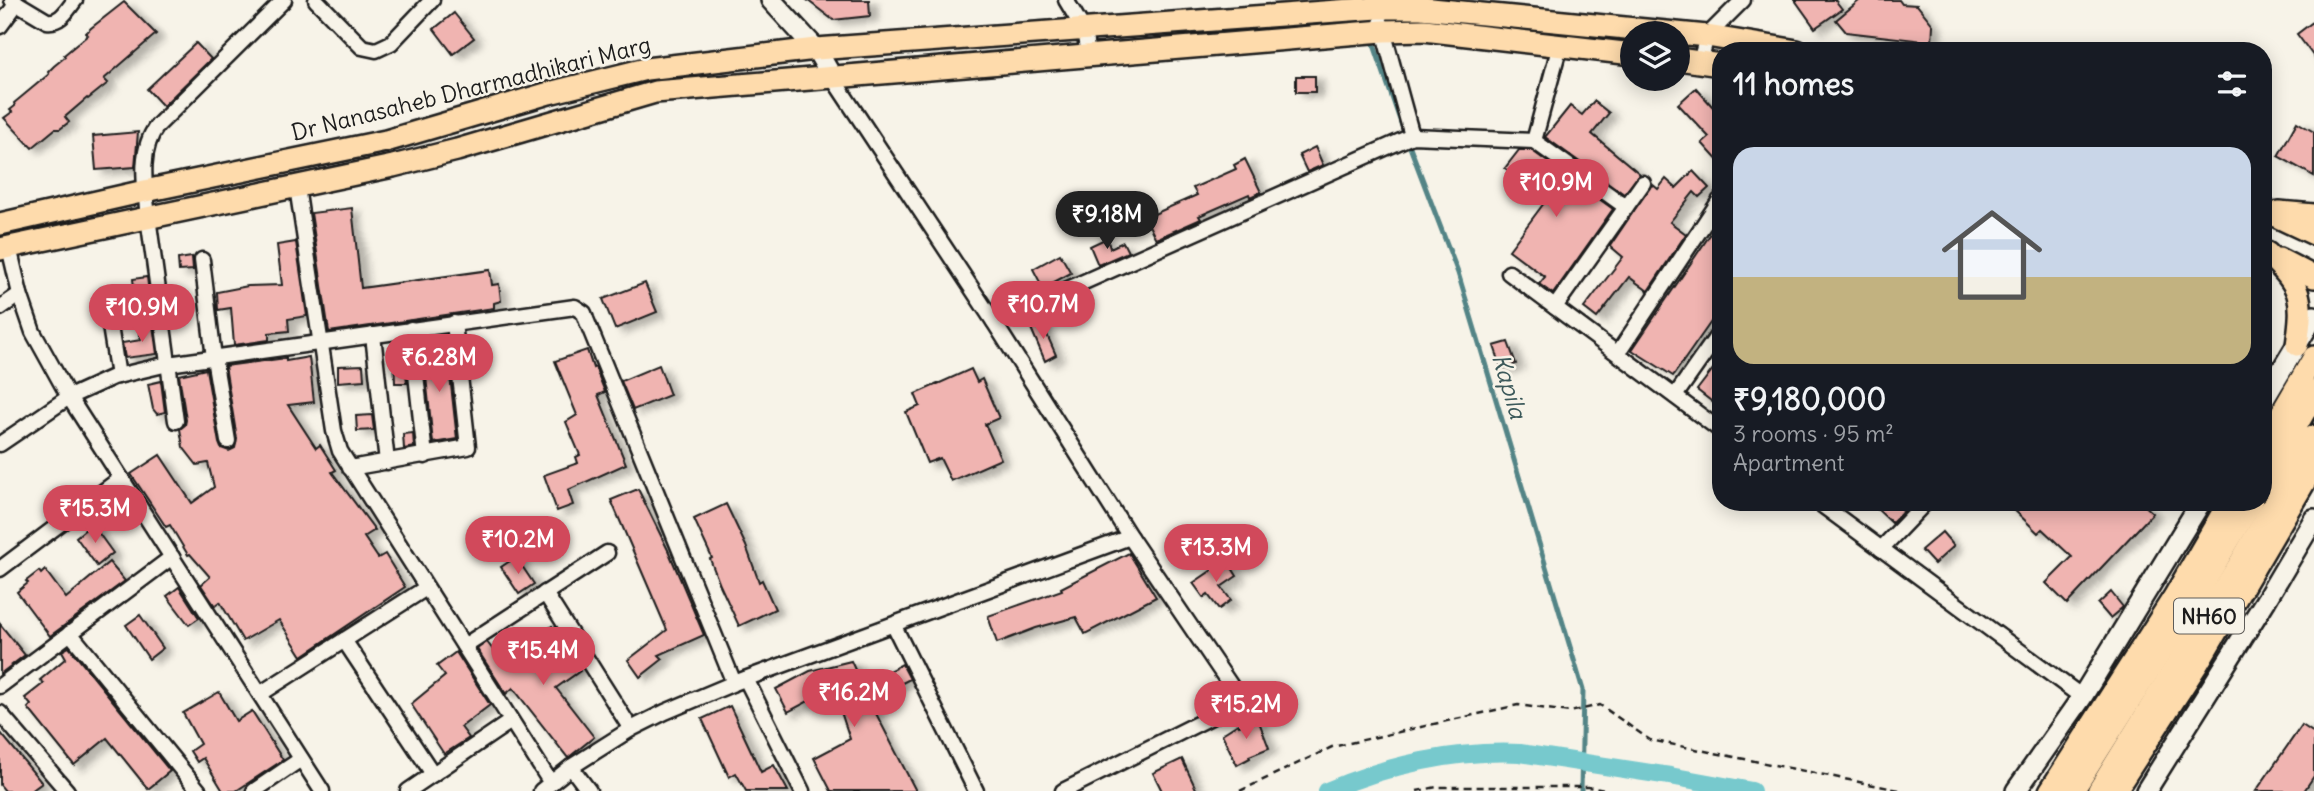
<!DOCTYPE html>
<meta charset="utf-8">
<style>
:root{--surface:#171b24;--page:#20242c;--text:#f1f3f6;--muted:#9ea1a6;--accent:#d1495b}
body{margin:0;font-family:Delius,sans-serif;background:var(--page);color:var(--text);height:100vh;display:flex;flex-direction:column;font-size:26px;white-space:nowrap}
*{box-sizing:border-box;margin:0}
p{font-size:23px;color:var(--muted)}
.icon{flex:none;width:38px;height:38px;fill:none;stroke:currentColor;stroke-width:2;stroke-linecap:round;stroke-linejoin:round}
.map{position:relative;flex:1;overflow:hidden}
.side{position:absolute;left:1712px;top:42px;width:560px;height:469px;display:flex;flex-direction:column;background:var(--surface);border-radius:28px;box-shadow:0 4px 18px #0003}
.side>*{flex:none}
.buttons{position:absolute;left:1620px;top:21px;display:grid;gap:14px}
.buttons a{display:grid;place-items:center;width:70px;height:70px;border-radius:50%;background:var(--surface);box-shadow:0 4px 18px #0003;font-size:35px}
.price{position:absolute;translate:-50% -60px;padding:0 16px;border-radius:24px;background:var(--accent);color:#fff;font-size:23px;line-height:46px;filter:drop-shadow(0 2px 4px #0008)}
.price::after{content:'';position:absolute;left:50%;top:42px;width:21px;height:16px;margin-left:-10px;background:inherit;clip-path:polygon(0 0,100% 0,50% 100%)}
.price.selected{background:#222;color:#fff}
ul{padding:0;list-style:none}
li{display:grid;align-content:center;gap:14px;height:371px;padding:0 21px}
li span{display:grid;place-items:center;height:217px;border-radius:21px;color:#555}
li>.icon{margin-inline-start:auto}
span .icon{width:126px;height:126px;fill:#fffc;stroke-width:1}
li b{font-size:30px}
h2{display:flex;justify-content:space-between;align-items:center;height:84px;padding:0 21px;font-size:30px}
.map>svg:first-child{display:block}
</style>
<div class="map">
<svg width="2314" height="791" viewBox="0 0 2314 791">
<defs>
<filter id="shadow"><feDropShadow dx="8" dy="4.5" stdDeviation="3.5" flood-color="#0004"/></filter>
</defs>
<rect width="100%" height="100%" fill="#f7f3e8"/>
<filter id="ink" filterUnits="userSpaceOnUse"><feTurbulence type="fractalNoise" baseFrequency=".0143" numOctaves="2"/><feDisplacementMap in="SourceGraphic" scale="14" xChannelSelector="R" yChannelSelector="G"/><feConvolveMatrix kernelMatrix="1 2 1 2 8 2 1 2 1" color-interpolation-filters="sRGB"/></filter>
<g filter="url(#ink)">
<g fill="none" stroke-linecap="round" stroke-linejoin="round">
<g stroke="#538486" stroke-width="5">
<path d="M1371,36L1403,129"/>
<path d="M1407,139L1458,273L1583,690L1581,791"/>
</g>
<path stroke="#77c9cd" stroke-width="18" d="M1327,791C1387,765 1455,750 1520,753L1670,776L1752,791"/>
</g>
<g fill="#f0b4b1" stroke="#1c1c1c" stroke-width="2" filter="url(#shadow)">
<path d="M807,0H869L870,16L833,20Z"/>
<path d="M1795,0H1835L1842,9L1815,28Z"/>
<path d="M1860,0H1899L1902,4L1917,5L1933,25L1932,42L1846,32L1836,20Z"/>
<path d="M124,2L156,34L104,79L108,83L88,99L87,98L65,117L69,122L60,129H55L32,148L4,118L12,112L10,110L15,106L14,103L49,74L48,72L54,66L65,57L64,55L88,35L86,33L91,28Z"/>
<path d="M454,13L474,38L453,54L434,29Z"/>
<path d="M2314,21V57L2297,34Z"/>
<path d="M196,43L211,59L163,106L147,89Z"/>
<rect x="1296" y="76" width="19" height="16"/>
<path d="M1696,88L1720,115V163L1702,143L1709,137L1678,104Z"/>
<path d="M1594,101L1609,113L1592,134L1640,174L1624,194L1545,137L1570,106L1582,115Z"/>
<path d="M2297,122L2314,132V176L2278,156Z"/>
<path d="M138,132L135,167L96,170L93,136Z"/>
<path d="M1315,147L1323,165L1307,172L1299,155Z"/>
<path d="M1519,150H1531L1613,209L1553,294L1539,284L1545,277L1509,250L1547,199L1505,168Z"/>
<path d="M1245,159L1261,192L1250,197L1249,194L1199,216L1201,219L1156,239L1145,218L1197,195L1193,188L1236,169L1234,165Z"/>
<path d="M1693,171L1709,188L1699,197L1694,192L1670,222L1686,234L1648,291L1629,277L1597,318L1584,308L1623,257L1610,246L1652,184L1658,189L1666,179L1676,188Z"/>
<path d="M352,208L361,288L490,270L492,285L499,284L501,301L494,303V308L329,332L311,213Z"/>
<path d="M1720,220V309L1673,376L1632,350Z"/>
<path d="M1107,238L1110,248L1123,242L1128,252L1098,265L1090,246Z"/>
<path d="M296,242L307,316L288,319L289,331L269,333V340L234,345L231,308L218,310L217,292L248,286L282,285L277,245Z"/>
<path d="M1060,254L1071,273L1043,288L1033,269Z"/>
<path d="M192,257L193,270L179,271L178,259Z"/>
<path d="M147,277L149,293L135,295L133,279Z"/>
<path d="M645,283L657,312L615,329L603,299Z"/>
<path d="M115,295L127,296V309H117Z"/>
<path d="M1041,321L1056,355L1045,361L1030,326Z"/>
<path d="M153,325L157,354L125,358L122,343L141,340L138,329Z"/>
<path d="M429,337L431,351L447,349L457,439L433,443L422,338Z"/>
<path d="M1508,342L1516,364L1502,369L1494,346Z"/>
<path d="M587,350L593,368L595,367L605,392L598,395L626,464L568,490L573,505L557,511L544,475L578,463L576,457L580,455L566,422L577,415L555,361Z"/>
<path d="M404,355L407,383H395L394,356Z"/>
<path d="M309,357L314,402L288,405L316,448L320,445L336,470L332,472L375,530L364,537L378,558L385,554L405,587L302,656L279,620L243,641L220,602L215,606L201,585L210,577L190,554L188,555L170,525L166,527L131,474L160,455L192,503L214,487L208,463L197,465L183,447L180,429L185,425L186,420L179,375L206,369L219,443L221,448L229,451L235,448L237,439L225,366L286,358V361Z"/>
<path d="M1720,360V408L1697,390Z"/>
<path d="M363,365L364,380L338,382V366Z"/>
<path d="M659,365L670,395L633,410L621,381Z"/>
<path d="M971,369L977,382L982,379L999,418L985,424L1001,459L951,481L940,458L927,463L906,412L920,406L915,394Z"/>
<path d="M161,381L165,412L157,414L153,409L148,384Z"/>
<path d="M372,415L374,430L357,431L356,416Z"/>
<path d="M413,433L414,447L404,449L403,434Z"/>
<path d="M638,489L668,550L704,635L659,655L663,659L640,677L628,660L667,630L611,500Z"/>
<path d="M1883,502H1912L1892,523L1877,509Z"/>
<path d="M2006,502H2141L2153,513L2067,604L2046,583L2072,557L2042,529L2038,533Z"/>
<path d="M726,504L746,546L759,582L762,580L775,609L739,626L720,585L710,559L712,558L694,519Z"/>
<path d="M92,524L113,553L97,566L76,537Z"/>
<path d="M1942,532L1954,546L1934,564L1921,550Z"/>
<path d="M1129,553L1156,597L1085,634L1076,617L1036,628L997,643L988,616L1062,590L1061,588Z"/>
<path d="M516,557L534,584L519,594L501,567Z"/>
<path d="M1227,560L1237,576L1221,587L1231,600L1219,609L1208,595L1204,598L1193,583Z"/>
<path d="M109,562L125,581L50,636L17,592L28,583L26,581L39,571L41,574L45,570L66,598Z"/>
<path d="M179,587L199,618L189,625L167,596Z"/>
<path d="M2111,592L2123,607L2110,618L2098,604Z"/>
<path d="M140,615L163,648L149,659L126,625Z"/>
<path d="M0,624L25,655L0,674Z"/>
<path d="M552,626L565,642L561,645L580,671L556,688L594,737L568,758L513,688L506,694L477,649L487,642L503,663Z"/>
<path d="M69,647L170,771L148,789L107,738L74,765L28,708L31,705L25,698L44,683L40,680L66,658L62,651Z"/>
<path d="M456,652L490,705L461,727L469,738L444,754L411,704L445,676L437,666Z"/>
<path d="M851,661L862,685L902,664L910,679L869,700L916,791H831L814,758L850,739L833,688L788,712L776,689L810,671Z"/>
<path d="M219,692L236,721L252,711L283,760L236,791H223L203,758L197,762L190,751L200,744L183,713Z"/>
<path d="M730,706L761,772L774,765L788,791H746L736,773L729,777L702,719Z"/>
<path d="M1258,719L1269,748L1249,756L1250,758L1237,765L1222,734L1238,724L1239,726Z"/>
<path d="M2302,725L2314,733V776L2304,791H2256Z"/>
<path d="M0,732L42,783L31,791H5L0,785Z"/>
<path d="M1182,759L1197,791H1162L1153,773Z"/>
</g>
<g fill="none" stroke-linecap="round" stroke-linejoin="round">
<defs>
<g id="street">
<path d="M12,0L47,21C61,23 67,10 75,0"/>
<path d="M316,0L362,47L376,50L391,43L432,0"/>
<path d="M1066,0L1084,30L1088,55"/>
<path d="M1381,23L1412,136"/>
<path d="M0,26L17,3"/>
<path d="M1700,62L1707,36L1743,0"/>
<path d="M1534,141L1560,45"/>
<path d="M297,187L334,431L340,451L551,783"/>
<path d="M9,247L20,294L33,332L69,397L322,791"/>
<path d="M202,260L214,358L228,441"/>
<path d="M1509,273L1720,430"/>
<path d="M105,295L118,376"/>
<path d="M1555,307L1643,183"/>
<path d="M0,308L20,294"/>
<path d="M994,322L1412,136L1534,141L1626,207"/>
<path d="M411,329L425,456"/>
<path d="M373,335L387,462"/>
<path d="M1618,353L1720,200"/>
<path d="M1675,396L1720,332"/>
<path d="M176,421L148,217C145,188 138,151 157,126L284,0"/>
<path d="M0,444L69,397L113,377L168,364L575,307L584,313L586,319L734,683"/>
<path d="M350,468L468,447L454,323"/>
<path d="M1818,502L2082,697"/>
<path d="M1881,549L1926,502"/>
<path d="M0,569L121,478"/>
<path d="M545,593L631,729"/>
<path d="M894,626L976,791"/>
<path d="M70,633L199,791"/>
<path d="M344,640L433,774"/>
<path d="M464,646L607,553"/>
<path d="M746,679L802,791"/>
<path d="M0,686L172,557"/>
<path d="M260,694L426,588"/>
<path d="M0,713L67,791"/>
<path d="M571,767L589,791"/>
<path d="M254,791L301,759"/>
<path d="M408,791L511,721"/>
<path d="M541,791L571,767L631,729L665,712L734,683L1130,537L994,322L832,77"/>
<path d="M1063,791L1227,709L1234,700L1233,689L1130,537"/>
</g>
<g id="secondary">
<path d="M771,0L816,49L832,77"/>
<path d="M2263,401L2314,316"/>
<path d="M2016,791L2082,697L2201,502"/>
<path d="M2146,791L2266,600L2314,519"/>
</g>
<g id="primary">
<path d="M1678,59L1720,65"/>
<path d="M2263,210L2314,234"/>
<path d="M2279,212L2314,215"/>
<path d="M0,224L145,191L386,141L549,93L646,69L816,49L1378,8H1421L1707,36L1797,51"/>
<path d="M0,249L393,166L457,150L655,92L1383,31L1424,30L1633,54"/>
<path d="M2267,253C2302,288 2304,296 2297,345"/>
<path d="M2279,259L2314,277"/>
<path d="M2263,445L2314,357"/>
<path d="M2050,791L2174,597L2229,502"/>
<path d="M2115,791L2198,663L2314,466"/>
</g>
<g id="highway">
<path d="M2263,481L2314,392"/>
<path d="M2071,791L2190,603L2250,502"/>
<path d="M2100,791L2241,564L2314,438"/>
</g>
</defs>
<use href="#street" stroke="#1c1c1c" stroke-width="19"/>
<use href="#secondary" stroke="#1c1c1c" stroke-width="24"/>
<use href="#primary" stroke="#1c1c1c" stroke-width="26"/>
<use href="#highway" stroke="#1c1c1c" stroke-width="30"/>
<g stroke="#1c1c1c" stroke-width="2.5" stroke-dasharray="7 5" stroke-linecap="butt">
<path d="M1240,791L1332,747L1518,705L1570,712L1600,705L1650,740L1904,791"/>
<path d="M1417,791L1437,787H1588L1610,791"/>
</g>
<use href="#street" stroke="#f7f3e8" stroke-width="14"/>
<use href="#secondary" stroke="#f7f3e8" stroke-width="19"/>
<use href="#primary" stroke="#fedbac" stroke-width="21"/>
<use href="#highway" stroke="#fedbac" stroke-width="24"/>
</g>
</g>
<g text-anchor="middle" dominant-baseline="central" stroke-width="5" stroke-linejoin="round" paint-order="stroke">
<rect fill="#f7f3e8" stroke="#5e5c59" stroke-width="2" x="2174" y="598.5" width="70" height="35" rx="5"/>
<g font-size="21" font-weight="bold" fill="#1c1c1c">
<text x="2209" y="616">NH60</text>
</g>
<g font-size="23" fill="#1c1c1c" stroke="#f7f3e8">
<text transform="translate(471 88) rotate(-14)">Dr Nanasaheb Dharmadhikari Marg</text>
</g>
<g font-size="24" font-style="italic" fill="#3c595a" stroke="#f7f3e8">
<text transform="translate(1510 386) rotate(73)">Kapila</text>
</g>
</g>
</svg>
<div class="buttons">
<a><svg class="icon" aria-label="layers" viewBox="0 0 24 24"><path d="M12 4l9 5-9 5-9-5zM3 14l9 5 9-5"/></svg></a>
</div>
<b class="price" style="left:1556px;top:219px">₹10.9M</b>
<b class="price selected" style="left:1107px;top:251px">₹9.18M</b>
<b class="price" style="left:1043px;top:341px">₹10.7M</b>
<b class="price" style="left:142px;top:344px">₹10.9M</b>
<b class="price" style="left:439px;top:394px">₹6.28M</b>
<b class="price" style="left:95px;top:545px">₹15.3M</b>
<b class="price" style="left:518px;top:576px">₹10.2M</b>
<b class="price" style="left:1216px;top:584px">₹13.3M</b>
<b class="price" style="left:543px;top:687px">₹15.4M</b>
<b class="price" style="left:854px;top:729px">₹16.2M</b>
<b class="price" style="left:1246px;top:741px">₹15.2M</b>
<section class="side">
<h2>11 homes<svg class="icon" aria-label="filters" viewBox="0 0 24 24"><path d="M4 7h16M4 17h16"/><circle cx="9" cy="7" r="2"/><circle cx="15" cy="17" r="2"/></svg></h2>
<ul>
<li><span style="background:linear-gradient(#c9d6e8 60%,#c2b280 0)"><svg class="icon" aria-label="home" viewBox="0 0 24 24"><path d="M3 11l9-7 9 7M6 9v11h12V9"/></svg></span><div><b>₹9,180,000</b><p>3 rooms · 95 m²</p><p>Apartment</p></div></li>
</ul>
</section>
</div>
